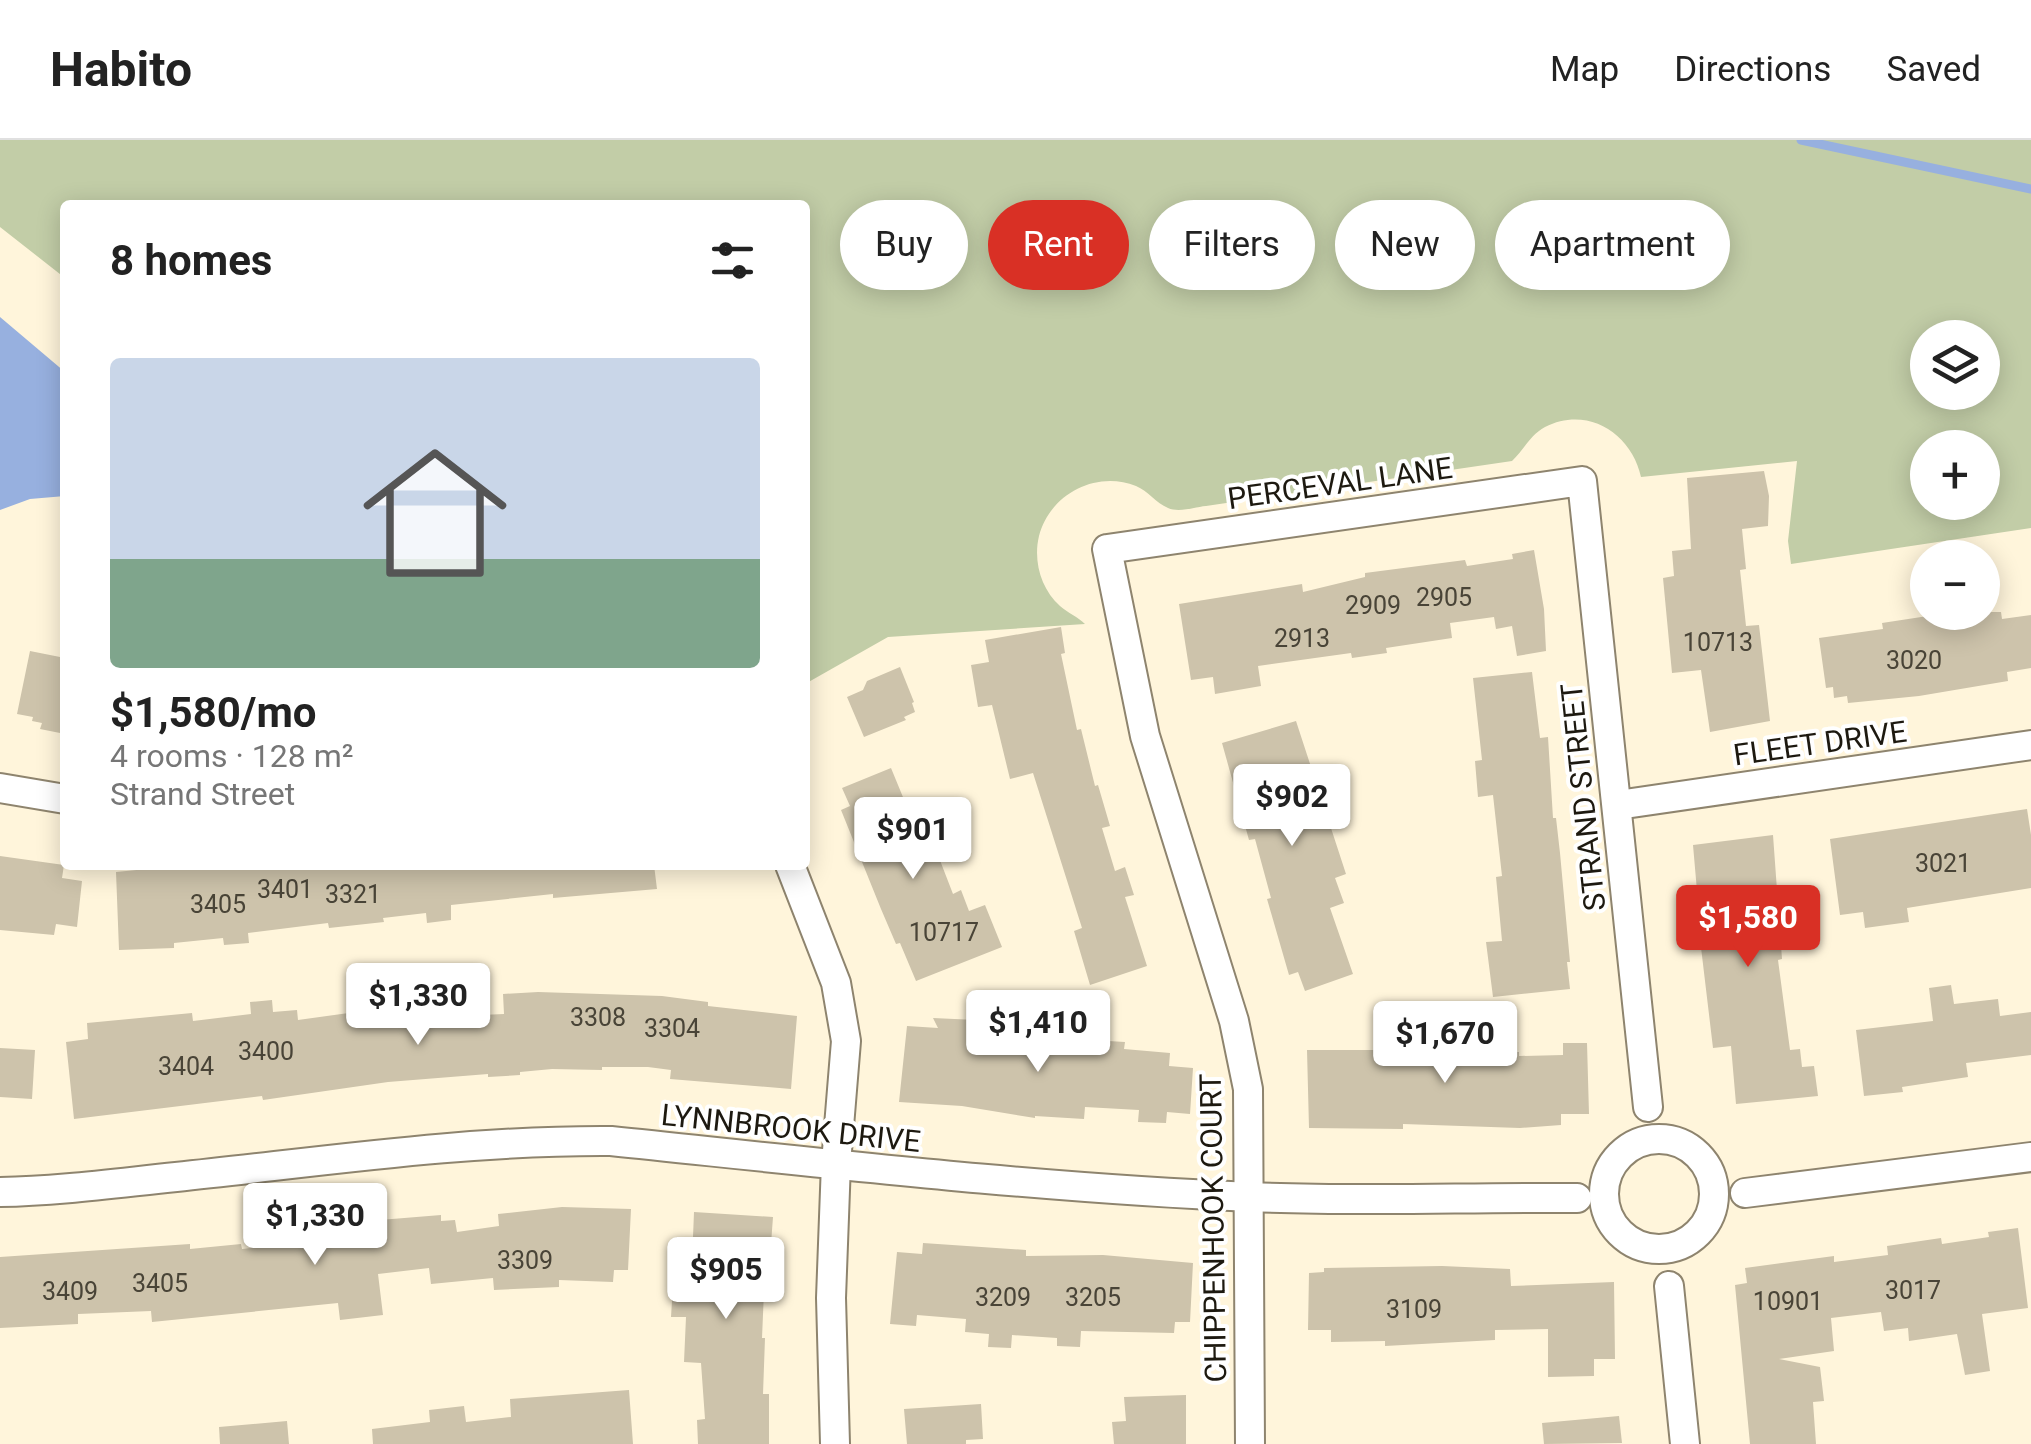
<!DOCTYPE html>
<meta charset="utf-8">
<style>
:root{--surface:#fff;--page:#f6f6f6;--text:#222;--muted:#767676;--line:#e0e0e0;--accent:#d93025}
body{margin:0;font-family:Roboto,sans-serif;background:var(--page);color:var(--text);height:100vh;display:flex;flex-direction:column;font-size:38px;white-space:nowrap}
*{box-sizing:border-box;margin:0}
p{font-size:32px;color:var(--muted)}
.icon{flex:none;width:55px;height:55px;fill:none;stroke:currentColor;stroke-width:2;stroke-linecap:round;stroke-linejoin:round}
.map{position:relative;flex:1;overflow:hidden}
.sheet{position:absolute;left:60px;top:60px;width:750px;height:670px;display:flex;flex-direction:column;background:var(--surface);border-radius:10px;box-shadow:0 5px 25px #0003}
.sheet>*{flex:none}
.top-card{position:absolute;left:840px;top:60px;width:950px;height:90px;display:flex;gap:20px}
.buttons{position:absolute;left:1910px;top:180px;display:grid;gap:20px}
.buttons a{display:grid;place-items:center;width:90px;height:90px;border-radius:50%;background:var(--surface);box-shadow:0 5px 25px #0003;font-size:50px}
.price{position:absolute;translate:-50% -85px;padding:0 22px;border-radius:10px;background:#fff;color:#222;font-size:32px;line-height:65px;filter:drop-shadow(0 2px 5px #0008)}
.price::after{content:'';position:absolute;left:50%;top:60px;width:30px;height:22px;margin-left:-15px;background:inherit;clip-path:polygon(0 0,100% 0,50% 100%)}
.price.selected{background:var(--accent);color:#fff}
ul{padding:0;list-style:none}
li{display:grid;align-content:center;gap:20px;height:530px;padding:0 50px}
li span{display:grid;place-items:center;height:310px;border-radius:10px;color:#555}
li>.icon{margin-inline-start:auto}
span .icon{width:180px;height:180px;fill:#fffc;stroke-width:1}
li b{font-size:42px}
h2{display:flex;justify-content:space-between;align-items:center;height:120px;padding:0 50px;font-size:42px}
.chip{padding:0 35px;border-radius:45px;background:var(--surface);box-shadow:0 5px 25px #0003;font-size:35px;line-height:90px}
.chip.selected{background:var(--accent);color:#fff}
header{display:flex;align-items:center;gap:60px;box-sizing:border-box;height:140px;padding:0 50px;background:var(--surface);border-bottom:2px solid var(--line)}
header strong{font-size:48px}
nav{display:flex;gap:55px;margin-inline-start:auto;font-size:35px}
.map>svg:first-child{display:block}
</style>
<header>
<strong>Habito</strong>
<nav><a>Map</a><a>Directions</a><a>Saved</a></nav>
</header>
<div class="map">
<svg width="2031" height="1304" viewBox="0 0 2031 1304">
<rect width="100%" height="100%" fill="#fff5db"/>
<path fill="#c2cda7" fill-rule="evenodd" d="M0,0H2031V388L1791,424L1788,401L1797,321L1641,337C1632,294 1588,265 1545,287C1530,295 1524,310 1512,321L1206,366C1195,367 1179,373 1168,368C1156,363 1148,351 1136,346C1096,330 1050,354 1039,396C1033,421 1041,449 1060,466C1068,473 1078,477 1085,484L888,497L805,544V65H65V138L0,87ZM1928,198H1982V252H1928ZM1928,308H1982V362H1928Z"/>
<path fill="#97b0df" d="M0,177L65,232V356L30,359L0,370Z"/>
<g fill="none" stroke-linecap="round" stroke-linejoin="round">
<path stroke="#97b0df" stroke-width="9" d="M1801,0L2031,49"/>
</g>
<g fill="#cdc3ab">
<path d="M1764,331L1769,356L1768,386L1742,389L1746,429L1740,430L1746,486L1759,485L1770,581L1710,592L1701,530L1672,533L1663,438L1674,436L1672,411L1691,409L1687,338Z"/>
<path d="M1534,410L1544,469L1546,511L1517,516L1512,486L1496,489L1494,477L1450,483L1452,498L1386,508L1387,513L1352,518L1351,513L1258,526L1261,546L1215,554L1213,537L1191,540L1179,464L1302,444L1303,452L1365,437V433L1465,420L1467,426L1513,419L1512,414Z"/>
<path d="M1954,472H2001L2002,479L2031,475V528L2007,532L2008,541L1919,556L1848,563L1847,556L1834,558L1833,547L1826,548L1819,498L1883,489L1882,483Z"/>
<path d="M1061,487L1065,513L1061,514L1077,590L1081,589L1095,646L1098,645L1110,686L1102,688L1115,731L1125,727L1134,755L1125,757L1147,826L1090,845L1074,791L1082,788L1033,633L1010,639L992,565L978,567L971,525L989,522L985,500Z"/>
<path d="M30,511L65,518V594L40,589L42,583L32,581L33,577L17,574Z"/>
<path d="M900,527L914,562L912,563L915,572L904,577L906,580L864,597L847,557L863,550L867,541Z"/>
<path d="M1532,532L1540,598L1548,597L1553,678H1556L1560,713L1570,822H1567L1570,849L1493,857L1486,802L1502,801L1496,737L1502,736L1493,655L1478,657L1475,621L1482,620L1473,538Z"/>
<path d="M1296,581L1346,734L1335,738L1344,763L1330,768L1353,834L1305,851L1298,832L1289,835L1267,759L1271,758L1255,699L1249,700L1222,603Z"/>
<path d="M891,628L926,713L936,710L953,754L961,750L969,771L985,765L1002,807L916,841L900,803L896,804L881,769L841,670L850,666L842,648Z"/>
<path d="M2027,669L2031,695V748L1907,768L1909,782L1865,788L1863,772L1840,775L1830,699Z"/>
<path d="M1773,695L1782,819L1778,820L1790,910L1800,909L1802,927L1814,926L1818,956L1736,964L1731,906L1713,908L1700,799L1710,798L1705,750L1697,751L1693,705Z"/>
<path d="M0,716L64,725L62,738L82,741L77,787L56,784L54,795L0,790Z"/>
<path d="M187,725H654L657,749L553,758V754L451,765V780L427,783L426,773L383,778L384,782L329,788L328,783L248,793L249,803L224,805L223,798L174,803V808L119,810L116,732Z"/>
<path d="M1951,845L1954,864L1998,859L2000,876L2031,872V915L1966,923L1968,937L1902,947L1903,952L1864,956L1856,890L1933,881L1929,848Z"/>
<path d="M538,852L662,856L708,862V866L797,876L791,949L670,939L671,930L648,927H602V930L552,929L520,932V935L488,937V934L388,942L263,960L262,956L74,979L66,902L88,899L87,883L192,873L193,881L251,874L250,862L272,860L273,872L297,870L298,880L457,858L459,876L504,874L503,854Z"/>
<path d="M933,878L976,880L974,894L1058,903V898L1125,902L1124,909L1170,913L1169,926L1193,928L1190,974L1167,972L1166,983L1138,982L1139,970L1085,967L1084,979L1035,976V978L962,966L899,962L907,886L938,888Z"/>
<path d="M1418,895H1473V912H1519V916L1563,915V903H1587L1589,974H1561V985L1520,988L1403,984V989L1309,988L1307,910H1418Z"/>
<path d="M0,908L35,910L32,959L0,957Z"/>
<path d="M562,1067L631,1069L628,1130H614L613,1142L559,1140V1147L494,1150L493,1138L431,1144L429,1128L378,1134L383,1175L340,1180L338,1163L152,1182L151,1171L78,1174V1184L0,1188V1117L190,1104V1109L241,1104L242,1109L308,1102L307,1090L344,1086L343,1083L441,1075V1081L455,1080L457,1092L499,1086L498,1074Z"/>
<path d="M694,1072L773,1077L771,1104H766L762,1198H765L763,1254H769V1304H698L697,1280L705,1279L701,1223L684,1222L686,1177H671L676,1097H693Z"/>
<path d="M2018,1088L2028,1168L1982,1174L1990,1231L1965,1235L1957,1194L1909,1201L1908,1188L1884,1191L1881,1172L1831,1178L1834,1211L1779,1219L1820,1227L1824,1261L1813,1262L1816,1304H1750L1735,1145L1747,1143L1745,1128L1834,1116V1122L1888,1115L1887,1106L1941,1098L1942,1104L1989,1097L1988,1092Z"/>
<path d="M923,1103L1026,1110V1116L1103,1115L1193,1123L1190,1182H1175L1174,1193L1081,1191L1080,1207L1057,1206V1198L1012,1195L1011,1208L988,1207L989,1194L965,1192L966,1179L917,1175L916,1186L890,1184L897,1112L922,1114Z"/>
<path d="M1442,1126L1510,1129L1511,1146L1614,1142L1615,1219H1594V1236L1548,1237V1189L1495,1190V1200L1385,1206V1201L1331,1202V1190H1308L1309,1133L1324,1132V1128Z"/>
<path d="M629,1250L633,1304H373L372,1289L430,1282L429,1270L464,1266L466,1282L511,1277L510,1259Z"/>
<path d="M1186,1255V1304H1114L1112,1282L1126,1281L1124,1257Z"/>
<path d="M981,1264L983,1299L966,1300V1304H907L904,1269Z"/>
<path d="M1619,1276L1622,1303L1544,1304L1542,1283Z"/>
<path d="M287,1281L289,1304H220L219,1287Z"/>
</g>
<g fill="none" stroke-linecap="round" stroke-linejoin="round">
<defs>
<g id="street">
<path d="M0,648L65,659"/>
<path d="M1618,665L2031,605"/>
<path d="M790,725L836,843L846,901L836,1023L831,1158L835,1304"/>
<circle cx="1659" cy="1054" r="55"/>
<path d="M0,1052C59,1051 117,1043 176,1037C320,1022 465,1000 611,1001C824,1023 1037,1048 1252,1057C1360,1062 1468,1057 1577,1058"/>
<path d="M1745,1053L2031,1017"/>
<path d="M1669,1146L1685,1304"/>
<path d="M1250,1304L1248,949L1234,881L1145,596L1107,409L1582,341L1648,967"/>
</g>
</defs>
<use href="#street" stroke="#8e846e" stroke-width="32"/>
<use href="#street" stroke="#fff" stroke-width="28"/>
</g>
<g text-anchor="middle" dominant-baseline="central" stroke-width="8" stroke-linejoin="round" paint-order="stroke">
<g font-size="25" fill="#494437">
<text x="1444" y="457">2905</text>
<text x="1373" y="465">2909</text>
<text x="1302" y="498">2913</text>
<text x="1718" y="502">10713</text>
<text x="1914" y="520">3020</text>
<text x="1943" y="723">3021</text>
<text x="285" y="749">3401</text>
<text x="353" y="754">3321</text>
<text x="218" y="764">3405</text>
<text x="944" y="792">10717</text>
<text x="598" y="877">3308</text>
<text x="672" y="888">3304</text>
<text x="266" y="911">3400</text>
<text x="186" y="926">3404</text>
<text x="525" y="1120">3309</text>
<text x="160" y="1143">3405</text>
<text x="1913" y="1150">3017</text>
<text x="70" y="1151">3409</text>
<text x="1003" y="1157">3209</text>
<text x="1093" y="1157">3205</text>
<text x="1788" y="1161">10901</text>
<text x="1414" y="1169">3109</text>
</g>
<g font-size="30" fill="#1d1910" stroke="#fff">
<text transform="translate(1340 343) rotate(-8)">PERCEVAL LANE</text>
<text transform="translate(1820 603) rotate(-8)">FLEET DRIVE</text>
<text transform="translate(1583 657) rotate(-96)">STRAND STREET</text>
<text transform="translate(791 988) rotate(6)">LYNNBROOK DRIVE</text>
<text transform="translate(1213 1088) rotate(-91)">CHIPPENHOOK COURT</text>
</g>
</g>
</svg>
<div class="buttons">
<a><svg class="icon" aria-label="layers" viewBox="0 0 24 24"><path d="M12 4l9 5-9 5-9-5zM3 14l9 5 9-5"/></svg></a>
<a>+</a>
<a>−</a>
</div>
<b class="price" style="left:1292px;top:709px">$902</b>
<b class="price" style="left:913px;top:742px">$901</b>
<b class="price selected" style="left:1748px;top:830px">$1,580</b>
<b class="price" style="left:418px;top:908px">$1,330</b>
<b class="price" style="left:1038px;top:935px">$1,410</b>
<b class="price" style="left:1445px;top:946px">$1,670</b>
<b class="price" style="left:315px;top:1128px">$1,330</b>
<b class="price" style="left:726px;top:1182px">$905</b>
<div class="top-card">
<a class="chip">Buy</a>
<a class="chip selected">Rent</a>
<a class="chip">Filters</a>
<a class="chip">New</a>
<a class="chip">Apartment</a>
</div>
<section class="sheet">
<h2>8 homes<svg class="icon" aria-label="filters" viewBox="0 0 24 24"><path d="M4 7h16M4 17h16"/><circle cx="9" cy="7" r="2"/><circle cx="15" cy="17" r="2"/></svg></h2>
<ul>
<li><span style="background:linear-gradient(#c9d6e8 65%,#7fa58c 0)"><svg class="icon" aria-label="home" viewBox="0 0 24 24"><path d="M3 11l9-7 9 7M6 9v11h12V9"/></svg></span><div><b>$1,580/mo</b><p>4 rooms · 128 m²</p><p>Strand Street</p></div></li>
</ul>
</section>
</div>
